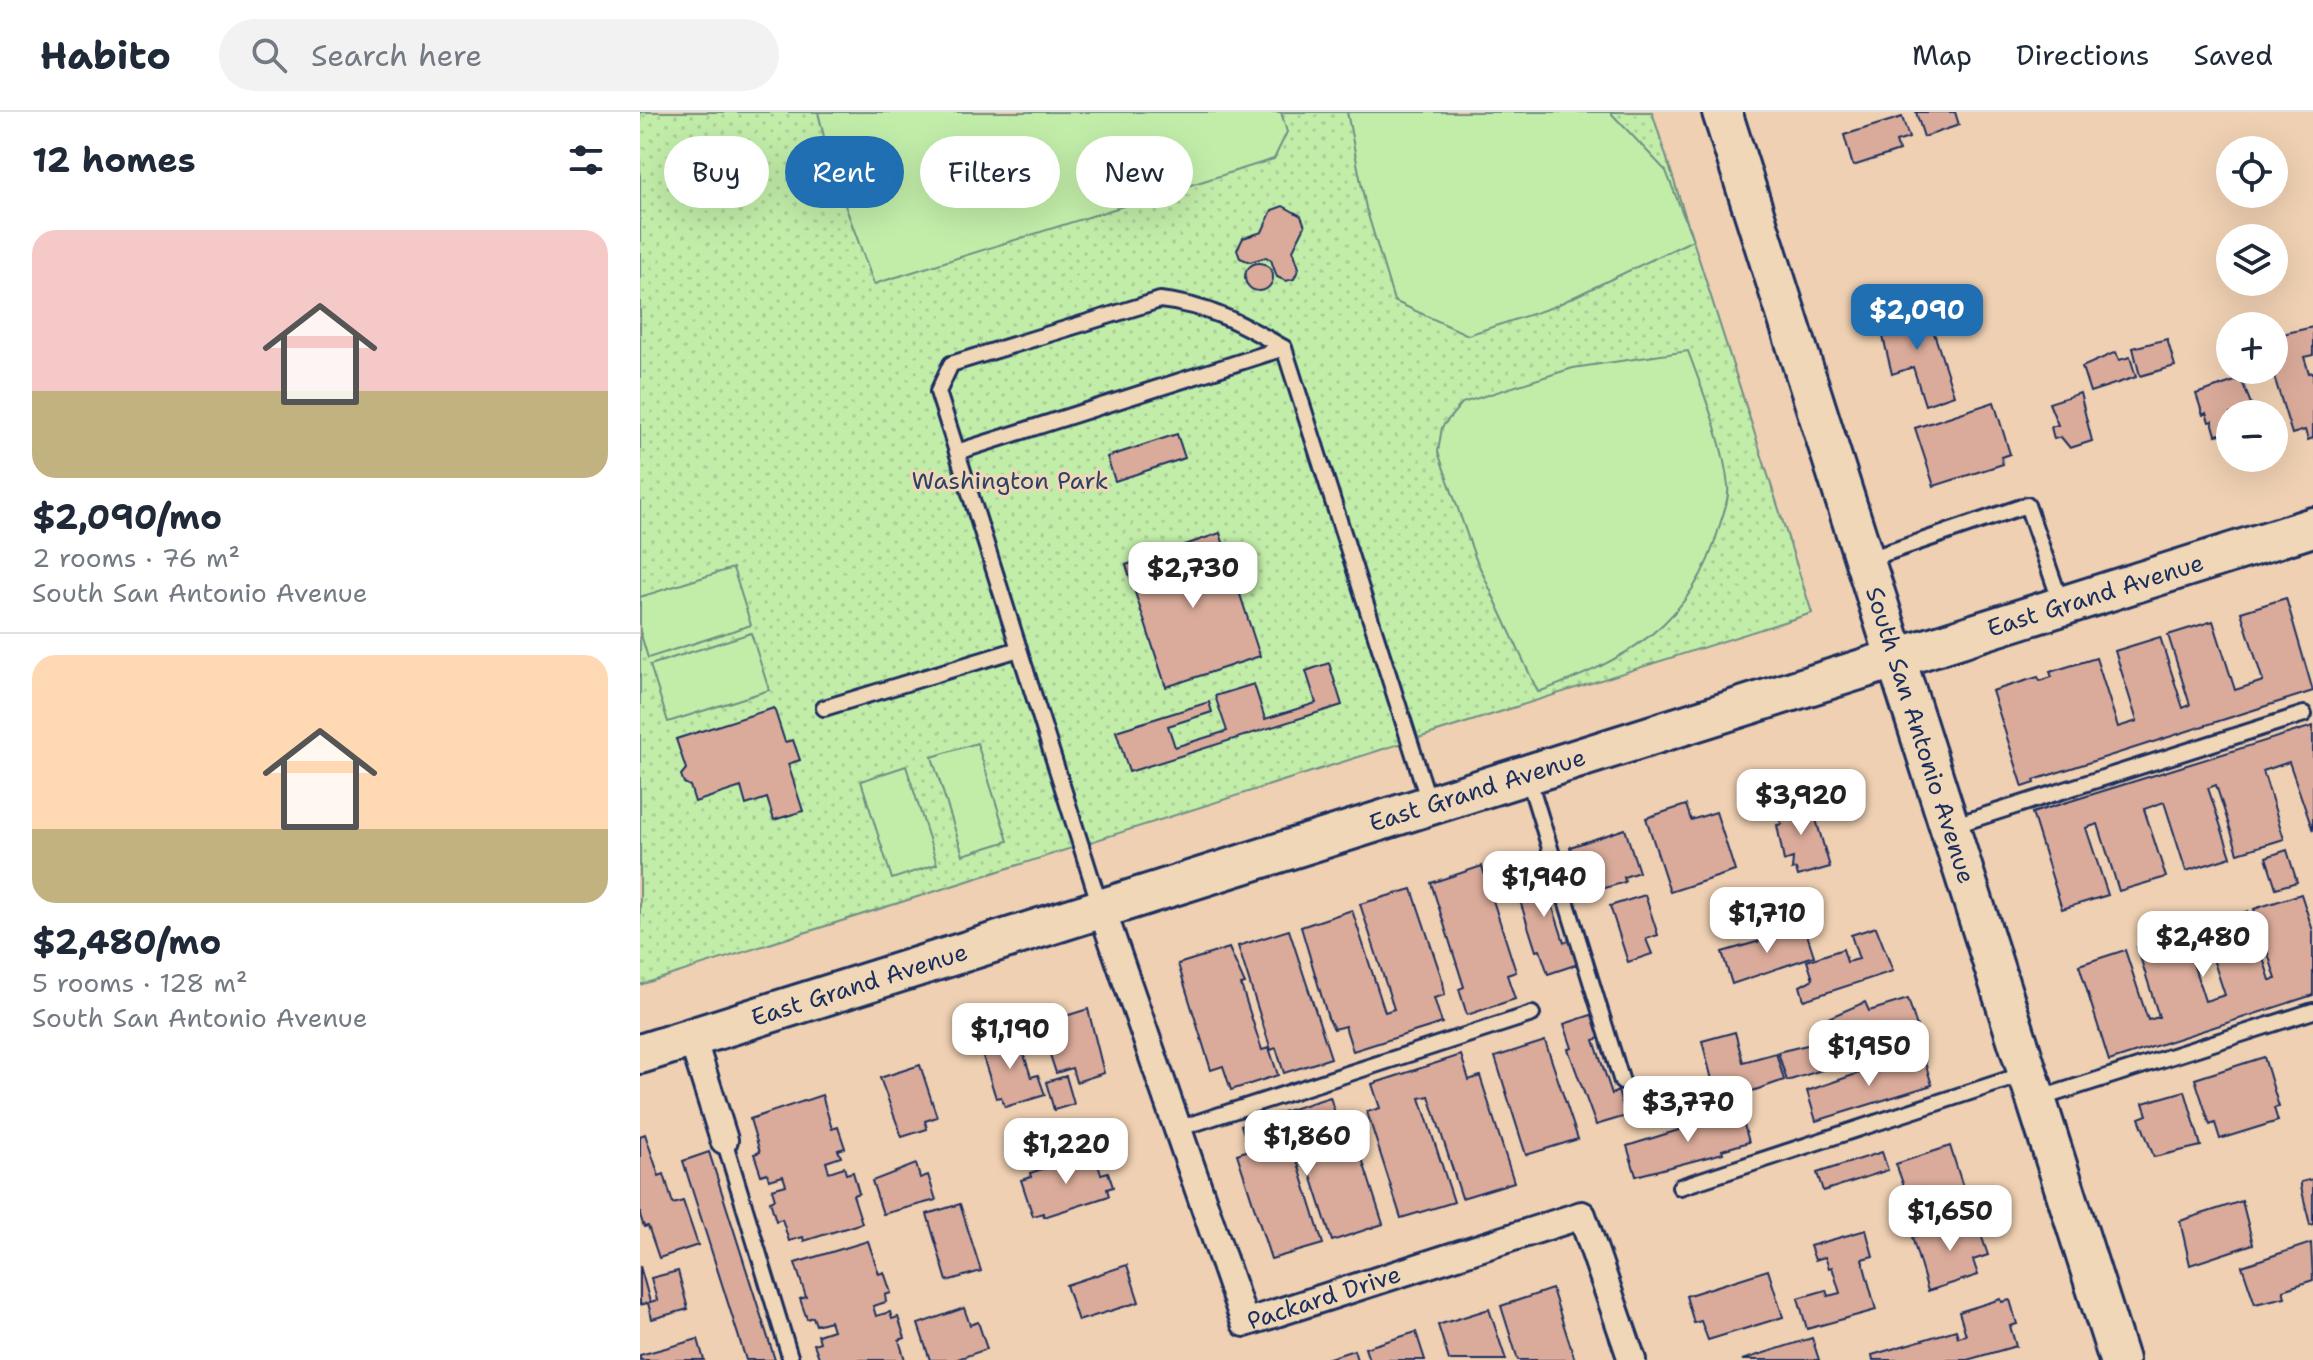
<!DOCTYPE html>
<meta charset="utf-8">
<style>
:root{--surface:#fff;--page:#f2f2f3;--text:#1f2937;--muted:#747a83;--line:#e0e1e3;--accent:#1f6fb2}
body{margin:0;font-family:"Shantell Sans",sans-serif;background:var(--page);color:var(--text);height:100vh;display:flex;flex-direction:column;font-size:30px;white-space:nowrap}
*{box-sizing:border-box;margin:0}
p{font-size:26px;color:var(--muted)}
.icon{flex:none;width:44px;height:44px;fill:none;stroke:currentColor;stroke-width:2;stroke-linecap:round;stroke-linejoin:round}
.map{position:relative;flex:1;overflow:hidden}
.drawer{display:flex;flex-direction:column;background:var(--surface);width:640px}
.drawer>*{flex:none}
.banner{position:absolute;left:24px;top:24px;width:760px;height:72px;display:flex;gap:16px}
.fabs{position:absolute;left:1576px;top:24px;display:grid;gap:16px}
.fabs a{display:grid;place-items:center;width:72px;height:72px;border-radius:50%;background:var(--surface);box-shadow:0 8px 32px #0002;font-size:40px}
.price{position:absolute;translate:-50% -68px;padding:0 18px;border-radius:16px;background:#fff;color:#222;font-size:26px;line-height:52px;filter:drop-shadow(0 2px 4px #0008)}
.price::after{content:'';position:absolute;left:50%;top:48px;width:24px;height:18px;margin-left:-12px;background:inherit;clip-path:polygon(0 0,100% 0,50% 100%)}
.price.on{background:var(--accent);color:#fff}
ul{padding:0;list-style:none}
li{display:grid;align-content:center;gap:16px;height:424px;padding:0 32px}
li+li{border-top:2px solid var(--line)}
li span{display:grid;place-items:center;height:248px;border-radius:24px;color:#555}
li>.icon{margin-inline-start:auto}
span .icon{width:144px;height:144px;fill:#fffc;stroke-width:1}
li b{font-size:34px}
h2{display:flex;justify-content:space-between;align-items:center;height:96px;padding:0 32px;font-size:34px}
.tag{padding:0 28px;border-radius:36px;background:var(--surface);box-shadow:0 8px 32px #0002;font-size:28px;line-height:72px}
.tag.on{background:var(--accent);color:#fff}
header{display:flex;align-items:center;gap:48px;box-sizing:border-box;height:112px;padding:0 40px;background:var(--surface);border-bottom:2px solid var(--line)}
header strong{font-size:38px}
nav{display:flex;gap:44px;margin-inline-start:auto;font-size:28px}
.search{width:560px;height:72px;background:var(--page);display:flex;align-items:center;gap:20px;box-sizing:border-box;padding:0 28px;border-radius:44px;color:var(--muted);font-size:30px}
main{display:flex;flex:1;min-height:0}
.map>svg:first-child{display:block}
</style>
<header>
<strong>Habito</strong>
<div class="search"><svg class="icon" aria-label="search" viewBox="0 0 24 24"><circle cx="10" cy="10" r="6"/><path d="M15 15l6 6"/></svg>Search here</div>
<nav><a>Map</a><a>Directions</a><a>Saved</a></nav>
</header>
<main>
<section class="drawer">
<h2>12 homes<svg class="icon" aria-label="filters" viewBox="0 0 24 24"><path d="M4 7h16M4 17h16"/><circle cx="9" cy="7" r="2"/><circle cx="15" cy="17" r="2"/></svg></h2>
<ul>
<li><span style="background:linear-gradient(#f6c9c9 65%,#c2b280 0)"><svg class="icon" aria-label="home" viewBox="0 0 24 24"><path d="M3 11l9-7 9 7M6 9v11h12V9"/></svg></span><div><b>$2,090/mo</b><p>2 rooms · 76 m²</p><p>South San Antonio Avenue</p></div></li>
<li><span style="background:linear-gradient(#ffd9b3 70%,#c2b280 0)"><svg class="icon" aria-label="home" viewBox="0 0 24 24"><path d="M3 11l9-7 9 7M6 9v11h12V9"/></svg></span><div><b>$2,480/mo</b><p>5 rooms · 128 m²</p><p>South San Antonio Avenue</p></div></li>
</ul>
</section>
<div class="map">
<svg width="1673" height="1248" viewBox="0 0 1673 1248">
<defs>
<pattern id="grass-dots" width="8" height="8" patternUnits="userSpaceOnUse" patternTransform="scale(2)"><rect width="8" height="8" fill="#c2eda9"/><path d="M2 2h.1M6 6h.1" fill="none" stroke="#a6cc94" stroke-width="1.8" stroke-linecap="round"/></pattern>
</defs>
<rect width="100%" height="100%" fill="#efd0b2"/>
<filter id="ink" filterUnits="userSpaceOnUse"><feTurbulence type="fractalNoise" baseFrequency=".0125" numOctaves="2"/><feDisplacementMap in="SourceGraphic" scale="16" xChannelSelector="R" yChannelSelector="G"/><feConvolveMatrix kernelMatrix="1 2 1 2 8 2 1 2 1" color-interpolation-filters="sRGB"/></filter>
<g filter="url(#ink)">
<path fill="url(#grass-dots)" stroke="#6e8e84" stroke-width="2" d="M0,0H1012L1172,501L0,873Z"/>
<g fill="#c2eda9" stroke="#6e8e84" stroke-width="2">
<path d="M178,0H641L647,20L634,47L234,172L192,58Z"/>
<path d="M707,0H970L1026,59L1053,128L913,195L828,223L754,189L726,96Z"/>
<path d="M1048,239C1064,283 1083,328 1088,374C1090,387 1082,404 1079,416C1053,512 985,549 898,580L835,445L798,340L802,315L822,291L933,256Z"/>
<path d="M93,456L111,513L8,546L0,519V485Z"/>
<path d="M111,521L129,578L28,610L10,553Z"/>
<path d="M337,631L368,729L323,743L292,645Z"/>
<path d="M266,654L297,752L252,767L221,669Z"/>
</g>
<g fill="#daab9a" stroke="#1b2f5e" stroke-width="2">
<path d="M1276,0H1315L1319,13L1284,25Z"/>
<path d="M1262,5L1269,26L1256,30L1259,39L1213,54L1204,23Z"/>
<path d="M643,94L661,104L665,114L653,138L659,156L654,167L646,169L637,165L631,148L626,145L610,150L600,146L597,138L603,126L622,120L632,98Z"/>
<circle cx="619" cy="165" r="14"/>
<path d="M1285,193L1314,283L1285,293L1273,255L1252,262L1239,208Z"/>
<path d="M1673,215V243L1664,245L1669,261L1673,260V326L1668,328L1665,318L1652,322L1632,258L1634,224Z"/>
<path d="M1527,227L1535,254L1500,264L1493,236Z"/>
<path d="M1476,240L1479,248L1490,245L1496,265L1450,280L1442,255Z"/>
<path d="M1601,267L1615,302H1590V335L1586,321L1576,323L1572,309L1569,310L1566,301L1563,303L1556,282Z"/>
<path d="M1440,281L1452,329L1430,336L1421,325L1414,327L1411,315L1418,313L1409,291Z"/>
<path d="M1354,290L1370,342L1361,345L1363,352L1294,374L1275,316Z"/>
<path d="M537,322L545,346L475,369L467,345Z"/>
<path d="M580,421L620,544L526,575L486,453Z"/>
<path d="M1646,486L1673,579L1394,668L1395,671L1383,675L1352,579L1398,565L1400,569L1412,565L1410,560L1456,546L1478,615L1497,609L1475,539L1520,525L1543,596L1550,593L1528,523L1573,509L1595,578L1623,569L1601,500Z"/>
<path d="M689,551L702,593L489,660L476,619L569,590L572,600L528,614L535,635L587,619L575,584L614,572L625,607L676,591L666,559Z"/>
<path d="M134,596L145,630L153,628L160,648L148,652L163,699L134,708L127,686L106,693L101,675L55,690L50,674L44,671L41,663L46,657L36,627Z"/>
<path d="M1673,614V719L1649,650L1623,659L1644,727L1598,741L1576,673L1568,676L1591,745L1546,759L1524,690L1504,697L1526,765L1479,779L1458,712L1446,716L1468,783L1422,797L1392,701Z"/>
<path d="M1169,684L1190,755L1158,764L1156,757L1152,758L1153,746L1144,749L1137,713L1142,712L1131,696Z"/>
<path d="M1046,693L1051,708L1076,700L1095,759L1030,780L1006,706Z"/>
<path d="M985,717L999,760L984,765L985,770L945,782L930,735Z"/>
<path d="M1647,738L1657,770L1636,776L1626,745Z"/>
<path d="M905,751L913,775L907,777L924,830L930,829L938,852L908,862L900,838L896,839L879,786L882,785L875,761Z"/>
<path d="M842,754L876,860L867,863L875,887L827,903L819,877L824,875L791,771Z"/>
<path d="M772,777L803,870L805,883L794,886L802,911L713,939L705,914L694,917L688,906L661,815L712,798L745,900L754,897L720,792Z"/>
<path d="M1661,782L1673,819V883L1469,949L1439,853L1485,838L1508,908L1519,905L1497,835L1543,820L1565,889L1585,883L1562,814L1608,799L1630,868L1636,867L1614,797Z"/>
<path d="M1005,783L1018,823L1006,827L1012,842L988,850L970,794Z"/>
<path d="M1140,783L1148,809L1124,816L1116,790Z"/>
<path d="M1236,815L1253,859L1164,888L1160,874L1173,867L1167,849L1203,837L1207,850L1219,847L1211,823Z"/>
<path d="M1165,816L1174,844L1092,872L1082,840Z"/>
<path d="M649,818L691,946L644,961L636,936L631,938L598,834Z"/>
<path d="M589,836L605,872L601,873L622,938L629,936L638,963L591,978L583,954L571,958L538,852Z"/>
<path d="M1268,887L1281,927L1147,969L1138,940L1188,928L1181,909L1225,890L1229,899Z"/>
<path d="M448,897L464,961L436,970L432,956L416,961L400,912Z"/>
<path d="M954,902L962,925L954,928L972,982L978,979L986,1004L956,1013L928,937L932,936L924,912Z"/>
<path d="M377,920L391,965L398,963L405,983L365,995L361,985L356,986L340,935Z"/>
<path d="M1095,920L1103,950L1136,941L1144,968L1078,991L1062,929Z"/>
<path d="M905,929L938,1027L886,1043L855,945Z"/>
<path d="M821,943L829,968L840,964L874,1070L822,1086L789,984L780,986L814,1090L761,1106L727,1000L740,996L732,972Z"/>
<path d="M1283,944L1292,973L1176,1009L1167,979L1254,949L1255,953Z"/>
<path d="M1624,945L1639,995L1634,996L1638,1009L1580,1027L1575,1011L1570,1013L1555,967Z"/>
<path d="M280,953L297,1005L285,1009L287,1017L262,1025L240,966Z"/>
<path d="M426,964L434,992L414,998L406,970Z"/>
<path d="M1545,979L1561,1034L1514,1045L1499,1006L1507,1003L1503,991Z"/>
<path d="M182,983L192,1017L198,1015L205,1036L198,1038L201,1045L186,1050L189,1060L204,1055L206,1062L213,1060L219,1081L213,1083L222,1111L164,1129L163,1125L149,1129L142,1107L136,1109L130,1089L135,1087L132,1077L146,1073L143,1064L129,1068L127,1061L121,1063L114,1042L120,1040L110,1007Z"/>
<path d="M690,985L698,1010L709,1006L743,1112L692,1129L659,1026L651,1029L683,1132L631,1147L597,1042L609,1038L601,1013Z"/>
<path d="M1100,999L1109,1030L1082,1038L1083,1041L996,1064L987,1034Z"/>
<path d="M414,1011L422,1036L382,1049L374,1024Z"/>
<path d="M5,1022L19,1064L24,1062L33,1092L43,1089L58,1133L19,1146L8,1114L4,1115L0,1103V1024Z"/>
<path d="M1310,1034L1324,1078L1287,1090L1281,1075L1266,1080L1256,1052Z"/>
<path d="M69,1040L135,1248H106L43,1049Z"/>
<path d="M454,1040L461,1062L468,1060L473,1075L467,1077L469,1084L404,1105L403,1101L393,1104L381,1068L391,1065L390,1061Z"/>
<path d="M1242,1040L1248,1058L1183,1079L1177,1061Z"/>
<path d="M276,1052L280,1066L288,1063L296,1088L243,1102L232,1069Z"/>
<path d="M1673,1067V1112L1670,1113L1661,1075V1070Z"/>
<path d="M1602,1089L1613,1132L1550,1153L1540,1109Z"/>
<path d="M320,1092L341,1159L307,1169L287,1102Z"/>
<path d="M1335,1105L1348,1143L1333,1148L1338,1163L1288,1179L1272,1125Z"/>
<path d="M1226,1118L1233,1144L1222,1147L1236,1198L1167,1217L1158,1186L1186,1178L1188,1184L1200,1181L1192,1155L1189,1156L1185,1145L1175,1148L1170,1134Z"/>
<path d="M228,1129L239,1162L244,1160L251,1181L245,1183L246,1190L233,1194L236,1204L250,1200L252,1207L258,1205L265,1226L259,1228L265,1248H180L174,1232L180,1230L178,1223L193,1218L190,1209L176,1213L173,1205L167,1207L160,1187L166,1185L155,1151Z"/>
<path d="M1671,1131L1673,1168L1643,1178L1645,1185L1615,1192L1602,1154Z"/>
<path d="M487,1153L499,1190L438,1209L426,1173Z"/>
<path d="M0,1154L10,1190L17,1188L11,1166L38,1159L48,1197L12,1207L8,1191L0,1193Z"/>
<path d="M1128,1158L1143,1205L1068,1228L1061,1209L1054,1211L1046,1184Z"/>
<path d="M912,1177L935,1248H878L861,1194Z"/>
<path d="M1361,1187L1362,1190L1370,1188L1377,1212L1370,1214L1376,1234L1327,1248H1233L1232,1243L1316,1218L1318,1225L1326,1223L1319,1200Z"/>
<path d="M324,1196L330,1213L338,1210L347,1237L315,1248H290L278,1212Z"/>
<path d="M849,1197L866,1248H809L798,1213Z"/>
<path d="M776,1220L785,1248H729L725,1236Z"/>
<path d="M1172,1226L1179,1248H1102Z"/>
<path d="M58,1227L64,1248H0V1243Z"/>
<path d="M714,1238L717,1248H683Z"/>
</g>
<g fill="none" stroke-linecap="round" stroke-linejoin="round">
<defs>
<g id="lane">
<path d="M317,340L298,280L311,252L520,188C568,193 603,212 644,236"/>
<path d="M1226,448L1387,393L1422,494"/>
<path d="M184,596L379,537"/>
<path d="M888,665L982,970"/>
<path d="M1312,714L1664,602"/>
<path d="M460,794L317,340L644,236L790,693"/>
<path d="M1398,987L1673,899"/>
<path d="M540,1016L892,902"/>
<path d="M84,1028L151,1248"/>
<path d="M1040,1075L1385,962"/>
</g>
<g id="street">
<path id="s1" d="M462,798L605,1211L942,1103L992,1248"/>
<path d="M52,926L84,1028"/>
</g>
<g id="secondary">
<path id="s2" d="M1082,0L1479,1248"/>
<path id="s3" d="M0,942L1673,415"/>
</g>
</defs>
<use href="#lane" stroke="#1b2f5e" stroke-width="20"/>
<use href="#street" stroke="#1b2f5e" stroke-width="32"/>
<use href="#secondary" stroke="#1b2f5e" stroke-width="44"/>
<use href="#lane" stroke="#f0d7b7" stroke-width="14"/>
<use href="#street" stroke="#f0d7b7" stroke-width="26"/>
<use href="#secondary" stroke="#f0d7b7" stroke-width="38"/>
</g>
</g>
<g text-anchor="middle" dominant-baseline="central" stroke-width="6" stroke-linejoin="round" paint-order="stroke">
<g font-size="24" fill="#2c4266" stroke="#f0d7b7">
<text x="370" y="369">Washington Park</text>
</g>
<g font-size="24" fill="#1b2f5e" stroke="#f0d7b7">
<text stroke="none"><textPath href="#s3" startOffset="1526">East Grand Avenue</textPath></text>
<text stroke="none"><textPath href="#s2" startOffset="654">South San Antonio Avenue</textPath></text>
<text stroke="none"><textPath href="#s3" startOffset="878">East Grand Avenue</textPath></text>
<text stroke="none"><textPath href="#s3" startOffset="230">East Grand Avenue</textPath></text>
<text stroke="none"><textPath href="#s1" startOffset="520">Packard Drive</textPath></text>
</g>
</g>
</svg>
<div class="fabs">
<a><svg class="icon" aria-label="locate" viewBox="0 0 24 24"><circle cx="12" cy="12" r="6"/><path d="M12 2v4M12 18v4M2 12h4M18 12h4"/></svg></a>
<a><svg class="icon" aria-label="layers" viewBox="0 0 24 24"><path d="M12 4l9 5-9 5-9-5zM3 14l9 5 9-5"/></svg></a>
<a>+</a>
<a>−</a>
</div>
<b class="price on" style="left:1277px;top:240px">$2,090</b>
<b class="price" style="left:553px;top:498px">$2,730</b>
<b class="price" style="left:1161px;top:725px">$3,920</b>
<b class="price" style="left:904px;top:807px">$1,940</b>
<b class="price" style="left:1127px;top:843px">$1,710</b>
<b class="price" style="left:1563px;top:867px">$2,480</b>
<b class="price" style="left:370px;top:959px">$1,190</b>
<b class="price" style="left:1229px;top:976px">$1,950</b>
<b class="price" style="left:1048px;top:1032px">$3,770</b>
<b class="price" style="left:667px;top:1066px">$1,860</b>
<b class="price" style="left:426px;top:1074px">$1,220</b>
<b class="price" style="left:1310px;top:1141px">$1,650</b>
<div class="banner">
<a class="tag">Buy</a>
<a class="tag on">Rent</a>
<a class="tag">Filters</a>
<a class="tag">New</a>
</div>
</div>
</main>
